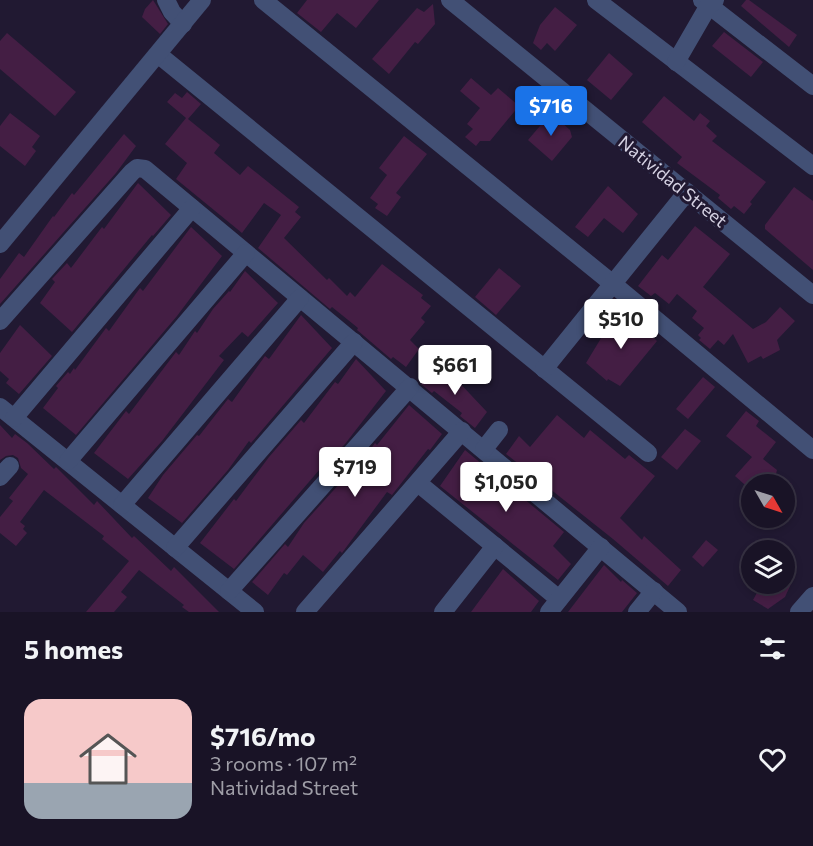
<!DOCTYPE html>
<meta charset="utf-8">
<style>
:root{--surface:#191326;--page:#262032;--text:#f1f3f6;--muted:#9f9ea7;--line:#373243;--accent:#1a73e8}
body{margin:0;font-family:Commissioner,sans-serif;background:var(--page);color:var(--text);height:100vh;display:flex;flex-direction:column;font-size:22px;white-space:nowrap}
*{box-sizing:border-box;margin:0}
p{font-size:20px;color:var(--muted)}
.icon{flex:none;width:33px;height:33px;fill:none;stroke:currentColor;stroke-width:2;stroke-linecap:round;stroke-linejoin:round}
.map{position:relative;height:612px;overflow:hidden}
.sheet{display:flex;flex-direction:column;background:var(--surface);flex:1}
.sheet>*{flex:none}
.needle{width:39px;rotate:129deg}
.buttons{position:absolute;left:741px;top:474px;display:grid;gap:12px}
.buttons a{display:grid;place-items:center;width:54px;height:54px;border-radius:50%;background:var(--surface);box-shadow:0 3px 9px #0003,0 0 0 2px var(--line);font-size:30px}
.price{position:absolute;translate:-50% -51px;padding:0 14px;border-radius:6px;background:#fff;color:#222;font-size:20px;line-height:39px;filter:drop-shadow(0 2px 3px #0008)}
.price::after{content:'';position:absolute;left:50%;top:36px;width:18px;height:14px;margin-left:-9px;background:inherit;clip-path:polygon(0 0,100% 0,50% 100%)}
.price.selected{background:var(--accent);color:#fff}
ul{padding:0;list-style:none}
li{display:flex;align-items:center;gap:18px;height:150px;padding:0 24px}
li+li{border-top:2px solid var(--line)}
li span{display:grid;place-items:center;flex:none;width:168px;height:120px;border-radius:18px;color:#555}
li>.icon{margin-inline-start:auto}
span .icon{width:72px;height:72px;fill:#fffc;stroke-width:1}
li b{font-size:26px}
h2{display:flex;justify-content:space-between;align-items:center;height:72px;padding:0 24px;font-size:26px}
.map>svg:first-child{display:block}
</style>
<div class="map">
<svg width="813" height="612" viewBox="0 0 813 612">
<rect width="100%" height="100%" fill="#211932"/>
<g fill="#441e44">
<path d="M153,0L168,24L160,34L142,17L145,9Z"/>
<path d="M307,0H379L356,28L337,13L321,32L297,13Z"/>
<path d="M746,0H749L797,35L789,47L741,6Z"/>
<path d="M433,4L435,24L418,44L415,42L389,74L372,59L417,8L424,12Z"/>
<path d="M555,7L577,25L555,51L547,43L541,50L533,43L540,25Z"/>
<path d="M724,32L763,62L751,77L712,46Z"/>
<path d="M7,33L76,92L55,116L0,69V41Z"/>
<path d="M609,53L633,74L611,100L587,80Z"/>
<path d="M471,78L491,95L498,88L519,106L490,141H480L476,146L465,137L473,129L467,124L480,108L460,91Z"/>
<path d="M187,92L201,104L188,119L220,145L214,153L240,175L248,166L299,207L295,212L301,217L284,238L327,280L329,278L347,296L350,292L355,297L382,264L423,295L421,298L431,306L421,318L425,322L410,340L419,349L406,367L393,357L391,359L357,330L358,328L332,307L330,309L258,248L281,215L264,203L242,233L176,179L187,163L165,144L186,118L167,102L175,93L182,98Z"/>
<path d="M664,96L694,121L700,113L710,121L706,126L717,136L712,141L766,182L750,202L752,204L744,214L734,206L731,209L718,198L720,195L677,163L682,157L642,122Z"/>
<path d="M10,113L40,136L32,147L36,151L25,166L0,146V126Z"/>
<path d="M551,113L570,130L572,137L552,161L528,140Z"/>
<path d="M124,134L136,146L116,173L0,304V279L19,253L24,257L53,216L54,217L72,193L74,195Z"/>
<path d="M404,136L427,154L396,193L401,197L387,216L375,208L378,204L370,198L387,175L379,168Z"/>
<path d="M138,183L171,215L153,236L152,235L72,332L40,303L55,282L52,279L67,263L71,268L102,227L104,229Z"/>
<path d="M608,186L638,214L623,233L604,218L588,237L575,227Z"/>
<path d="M794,187L813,201V270L765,229V225Z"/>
<path d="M695,226L730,254L703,287L753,329L766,322L780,307L795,321L777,340L780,350L763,359L761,356L748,363L733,334L724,345L718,340L710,349L699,340L701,338L698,335L704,328L692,318L697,311L677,294L669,304L655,293L651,296L638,286L662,255L668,260Z"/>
<path d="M191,227L222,256L177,316L76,435L43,408L58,388L56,386L68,372L70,374L74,368L75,370L106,328L109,331L140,288L143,291Z"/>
<path d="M499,268L521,286L496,315L475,297Z"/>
<path d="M245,271L278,303L248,337L242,332L219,356L224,360L162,441L128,479L94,453L126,411L129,414L176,352L179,355L195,331L197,333L213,309L229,291L230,292Z"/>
<path d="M625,312L657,341L620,386L608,379L607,381L586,363L606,330L609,332Z"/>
<path d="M301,315L332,348L251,443L249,441L228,470L182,523L148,498L163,475L197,435L199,436L228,399L232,402L265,356L269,359Z"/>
<path d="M20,325L52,356L19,394L6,383L9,379L0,371V353Z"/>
<path d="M356,359L386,391L345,444L340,449L339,447L234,569L200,543L234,499L236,501L269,457L301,420L304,423L335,382L338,384Z"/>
<path d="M433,366L450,382L454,377L487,412L475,428L460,416L462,413L434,391L432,393L421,384Z"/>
<path d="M703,377L715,387L688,419L676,409Z"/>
<path d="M409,405L442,434L430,450L428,449L392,495L387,492L342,553L340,551L323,572L303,555L287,575L284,573L268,595L252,582L285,544L288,547L304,523L341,482L342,484L357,464L359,465L375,443L377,445Z"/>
<path d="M746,411L759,421L756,426L776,442L763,459L777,470L776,474L792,484H744L735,476L752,457L726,436Z"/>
<path d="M557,415L584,438L590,430L625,459L629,455L655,476L620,518L642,540L644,536L681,570L668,586L613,539L506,454L519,436L530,447Z"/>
<path d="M0,425L12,438L15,434L27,443L54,469L56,467L94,505L97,501L132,538L134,536L171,571L174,567L219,612H189L182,607L184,605L139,570L121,592L127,597L114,612H86L129,561L102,539L104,536L44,490L20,522L25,526L23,529L27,533L16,546L0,533V517L13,501L9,498L28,474L21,468L18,458L13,455L6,456L0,460Z"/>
<path d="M685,429L701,441L677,470L661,457Z"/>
<path d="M465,450L564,532L553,546L571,564L558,580L440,486Z"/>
<path d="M706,540L718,550L703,567L692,557Z"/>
<path d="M604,565L621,582L622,580L637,593L622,612H568Z"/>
<path d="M503,569L539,601L531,612H471Z"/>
<path d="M751,584H791L785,597L768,609L753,600L758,591Z"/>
</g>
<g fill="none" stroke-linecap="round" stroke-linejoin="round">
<g stroke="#425075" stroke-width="18">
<path d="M166,0L172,12L183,24"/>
<path d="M263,0L613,284L813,450"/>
<path d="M450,0L813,295"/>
<path d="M596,0L813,166"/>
<path d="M702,0L813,86"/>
<path d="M159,55L648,453"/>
<path d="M676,62L709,5L715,0"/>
<path d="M0,244L202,0"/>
<path d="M0,321L132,172L137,168L145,169L678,612"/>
<path d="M544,369L687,192"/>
<path d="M0,407L255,612"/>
<path d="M14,418L192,208"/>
<path d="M484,449L499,430"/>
<path d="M68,461L246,253"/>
<path d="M0,477L10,466"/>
<path d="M418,483L559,599"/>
<path d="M122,505L300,298"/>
<path d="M175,548L354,342"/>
<path d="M229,591L410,387"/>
<path d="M305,612L462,431"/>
<path d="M443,612L495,546"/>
<path d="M549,612L601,547"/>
<path d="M637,612L654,591"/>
<path d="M799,612L813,596"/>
</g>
</g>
<g text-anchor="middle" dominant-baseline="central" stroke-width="6" stroke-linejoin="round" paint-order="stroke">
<g font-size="18" fill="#d6d2e3" stroke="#211932">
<text transform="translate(673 181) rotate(39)">Natividad Street</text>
</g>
</g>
</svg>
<div class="buttons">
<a><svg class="needle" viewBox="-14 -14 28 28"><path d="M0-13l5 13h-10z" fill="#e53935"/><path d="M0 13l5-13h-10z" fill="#9f9ea7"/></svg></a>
<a><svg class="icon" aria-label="layers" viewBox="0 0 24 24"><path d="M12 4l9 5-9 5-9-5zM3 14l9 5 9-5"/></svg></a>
</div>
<b class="price selected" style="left:551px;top:137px">$716</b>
<b class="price" style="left:621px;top:350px">$510</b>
<b class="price" style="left:455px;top:396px">$661</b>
<b class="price" style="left:355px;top:498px">$719</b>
<b class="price" style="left:506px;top:513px">$1,050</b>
</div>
<section class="sheet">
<h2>5 homes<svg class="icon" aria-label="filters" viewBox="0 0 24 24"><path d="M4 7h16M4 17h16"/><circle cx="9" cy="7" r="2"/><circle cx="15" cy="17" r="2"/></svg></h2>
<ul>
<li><span style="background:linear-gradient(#f6c9c9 70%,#9aa5b1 0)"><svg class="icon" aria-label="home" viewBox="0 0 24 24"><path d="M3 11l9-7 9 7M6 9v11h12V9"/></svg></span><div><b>$716/mo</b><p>3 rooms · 107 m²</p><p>Natividad Street</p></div><svg class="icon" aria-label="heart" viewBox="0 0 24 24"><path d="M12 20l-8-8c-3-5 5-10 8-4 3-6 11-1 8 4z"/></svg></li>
</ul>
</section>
